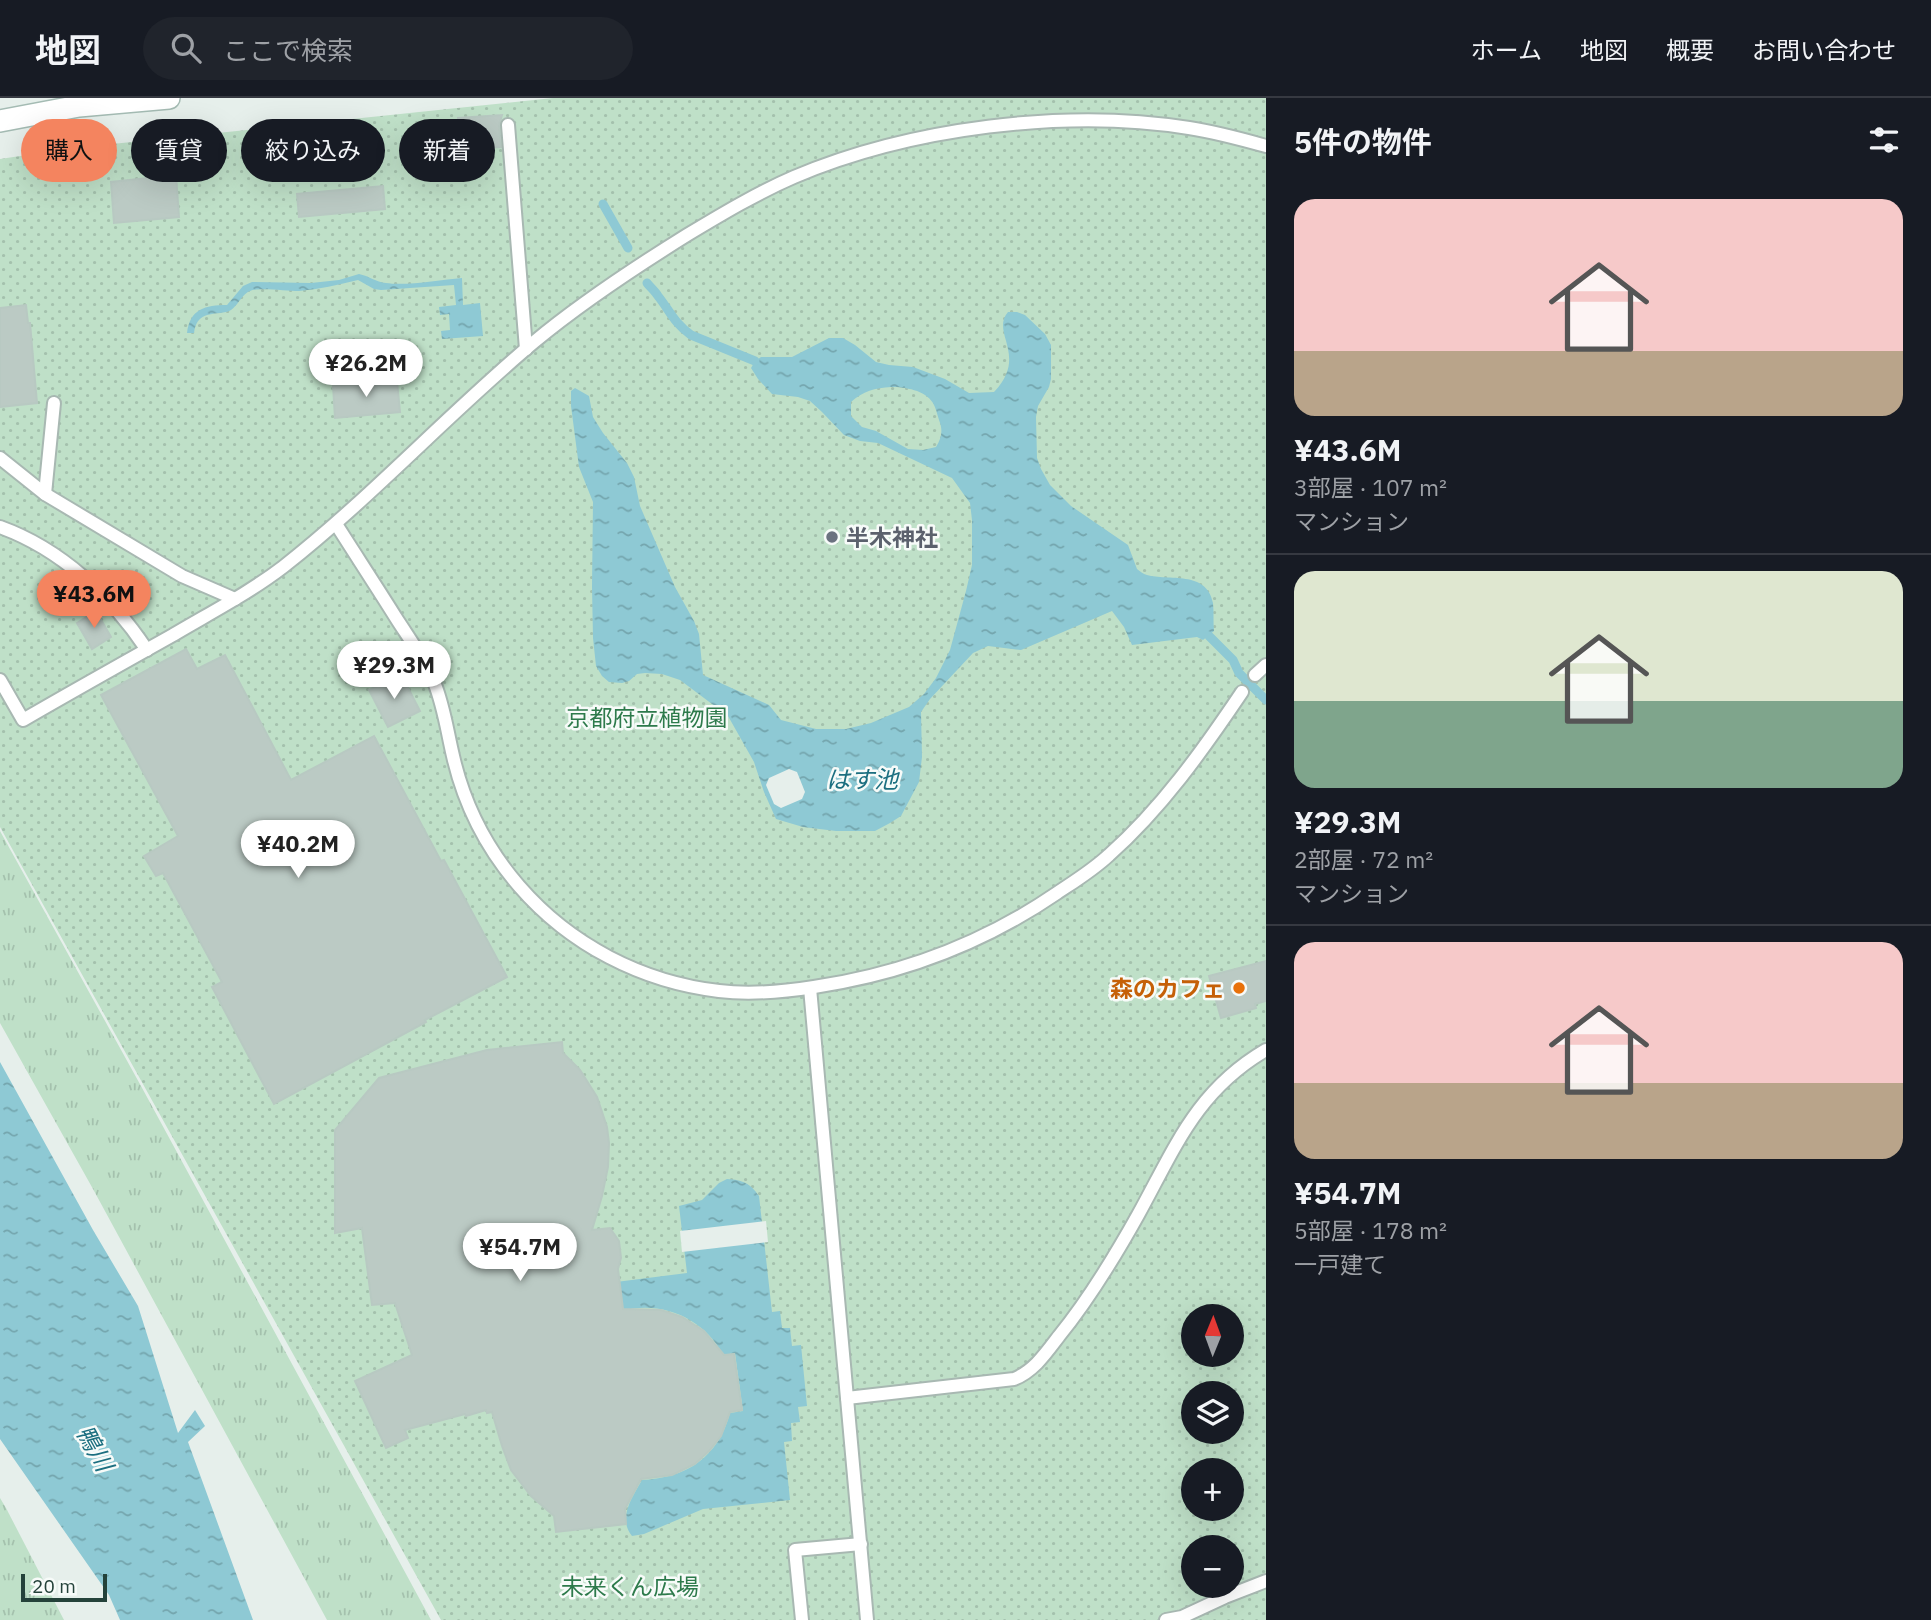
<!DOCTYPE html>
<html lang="ja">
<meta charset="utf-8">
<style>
:root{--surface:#171b24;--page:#20242c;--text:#f1f3f6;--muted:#9ea1a6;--line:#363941;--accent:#f4845f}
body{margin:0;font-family:"IBM Plex Sans","Noto Sans JP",sans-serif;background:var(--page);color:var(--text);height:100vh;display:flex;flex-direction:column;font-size:26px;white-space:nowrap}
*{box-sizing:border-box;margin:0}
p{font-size:23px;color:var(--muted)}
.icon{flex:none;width:38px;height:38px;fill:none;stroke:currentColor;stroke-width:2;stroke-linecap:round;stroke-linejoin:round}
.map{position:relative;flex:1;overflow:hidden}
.sheet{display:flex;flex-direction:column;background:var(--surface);width:665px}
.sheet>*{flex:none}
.banner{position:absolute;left:21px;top:21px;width:665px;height:63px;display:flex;gap:14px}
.needle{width:46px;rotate:1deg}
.fabs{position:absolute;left:1181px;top:1206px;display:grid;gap:14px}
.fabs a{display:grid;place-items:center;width:63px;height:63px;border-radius:50%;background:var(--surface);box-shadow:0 7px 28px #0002;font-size:35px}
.scale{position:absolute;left:21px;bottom:18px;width:86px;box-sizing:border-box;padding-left:7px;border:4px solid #24423a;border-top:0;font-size:19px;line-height:24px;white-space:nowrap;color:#24423a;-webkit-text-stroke:5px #f7fbf9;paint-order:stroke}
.price{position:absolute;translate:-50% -60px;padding:0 16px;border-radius:24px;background:#fff;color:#222;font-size:23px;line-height:46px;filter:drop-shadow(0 2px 4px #0008)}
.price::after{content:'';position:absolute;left:50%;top:42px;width:21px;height:16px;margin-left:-10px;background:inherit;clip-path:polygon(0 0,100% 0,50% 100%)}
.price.on{background:var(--accent);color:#111}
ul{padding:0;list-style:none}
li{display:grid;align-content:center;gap:14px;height:371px;padding:0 28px}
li+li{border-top:2px solid var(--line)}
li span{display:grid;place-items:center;height:217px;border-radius:21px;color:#555}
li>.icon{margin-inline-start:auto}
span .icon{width:126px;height:126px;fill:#fffc;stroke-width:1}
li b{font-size:30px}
h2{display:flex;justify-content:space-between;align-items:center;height:84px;padding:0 28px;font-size:30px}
.pill{padding:0 24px;border-radius:32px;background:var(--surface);box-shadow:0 7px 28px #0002;font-size:24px;line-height:63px}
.pill.on{background:var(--accent);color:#111}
header{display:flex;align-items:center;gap:42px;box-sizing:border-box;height:98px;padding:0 35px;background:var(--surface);border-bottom:2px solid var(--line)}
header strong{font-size:33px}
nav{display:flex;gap:38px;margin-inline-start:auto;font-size:24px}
.search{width:490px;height:63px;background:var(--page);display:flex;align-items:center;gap:18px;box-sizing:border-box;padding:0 24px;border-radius:38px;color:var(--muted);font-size:26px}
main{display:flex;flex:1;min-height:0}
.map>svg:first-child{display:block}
</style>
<header>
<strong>地図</strong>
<div class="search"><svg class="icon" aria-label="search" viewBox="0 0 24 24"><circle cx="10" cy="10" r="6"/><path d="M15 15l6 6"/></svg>ここで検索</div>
<nav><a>ホーム</a><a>地図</a><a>概要</a><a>お問い合わせ</a></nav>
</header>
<main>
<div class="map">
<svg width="1266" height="1522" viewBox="0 0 1266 1522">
<defs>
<pattern id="grass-tufts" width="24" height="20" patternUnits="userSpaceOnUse" patternTransform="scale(1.75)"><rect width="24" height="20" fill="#bfe0c8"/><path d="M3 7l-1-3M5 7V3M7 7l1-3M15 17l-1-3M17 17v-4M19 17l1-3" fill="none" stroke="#a4c1ad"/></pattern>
<pattern id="garden-dots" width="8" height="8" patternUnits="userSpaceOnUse" patternTransform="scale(1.75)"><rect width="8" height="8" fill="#bfe0c8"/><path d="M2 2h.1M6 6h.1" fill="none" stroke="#a4c1ad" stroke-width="1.8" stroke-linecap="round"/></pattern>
<pattern id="water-ripples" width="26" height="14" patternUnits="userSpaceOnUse" patternTransform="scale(1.75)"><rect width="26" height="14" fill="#8ec9d4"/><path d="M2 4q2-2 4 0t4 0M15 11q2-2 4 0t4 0" fill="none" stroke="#74a5ad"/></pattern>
</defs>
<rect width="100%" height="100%" fill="#e6efeb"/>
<g fill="url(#grass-tufts)">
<path d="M0,733L141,988L431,1522H327L93,1091L0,925Z"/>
<path d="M0,1400L6,1410L64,1522H0Z"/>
</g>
<path fill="url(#garden-dots)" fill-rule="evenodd" d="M553,0H1266V1522H441L0,729V61L74,50ZM1194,1218H1232V1256H1194ZM1194,1295H1232V1334H1194ZM1194,1372H1232V1410H1194ZM1194,1449H1232V1488H1194Z"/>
<g fill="url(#water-ripples)" fill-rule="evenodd">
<path d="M359,176C369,178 376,184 386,185C406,188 440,182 462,180L463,207L480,205L483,238L442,241L441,233L450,232L449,216L440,217L439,209L456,207L454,187L381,192L374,191L358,182C338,187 319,191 299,193C286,193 259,189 250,193C240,197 237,212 226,214C210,217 197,214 194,235H187C190,211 205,207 227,207L243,188L252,184L311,185L339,182Z"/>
<path d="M1008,214H1017L1025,217L1045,236L1051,247V281L1049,289L1038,308L1036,319L1037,360L1041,371L1050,387L1071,408L1128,447L1137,471C1140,473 1143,476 1147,477C1168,483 1207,472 1213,505C1214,514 1213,524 1214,533L1203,542L1197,539L1132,547L1124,529L1112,513L1021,552L988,548L973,555L930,601L921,614L922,659L919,684L901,718L890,725L875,733H836L803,729L776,721L764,694L754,664L728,618L680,582L662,576L645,575L637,576L629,583L622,585L609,584L602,578L596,568L593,540L592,489L593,404L579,369L571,308V293L575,290L589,298L593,319L603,335L627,365L634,379L640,408L675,489L694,523L699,536L703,577L769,607L781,622L816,631H846L871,625L909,609L924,596L936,580L950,552L966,493L972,467V422L970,405L952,380L878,345L860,343L844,337L822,314L810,303L798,299L772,296L758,281L751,270L755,263L761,259H792L829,240H843L855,247L876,264L889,267L913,269L945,281L969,295L994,294C1029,257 990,235 1008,214ZM891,289C905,289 925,292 933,305C936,310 937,316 939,322C943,332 942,339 936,349L923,352L908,351L876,333L862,329L851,318V304C863,293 875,290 891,289Z"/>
<path d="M0,964L93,1132L138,1208L178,1335L195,1312L205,1328L188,1344L253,1522H120L109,1497L0,1341Z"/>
<path d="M727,1081C743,1082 750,1085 759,1098L772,1214L780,1213L782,1230H790L792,1248L801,1247L807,1308L798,1309L800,1324L791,1325L792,1343L784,1344L790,1402L703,1411L644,1436L632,1438C617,1420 633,1398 642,1382C687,1380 718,1359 730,1315L743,1313L735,1255L723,1257C704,1220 661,1202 622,1213L608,1185L687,1175L679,1108L702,1102L719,1085Z"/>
</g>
<g fill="#e6efeb">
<path d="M789,671L797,674L805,694L802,701L781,710L774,706L766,687L769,680Z"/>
<path d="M766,1123L768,1144L682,1154L680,1133Z"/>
</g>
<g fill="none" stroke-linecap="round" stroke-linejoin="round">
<g stroke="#8ec9d4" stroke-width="9">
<path d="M603,106L628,150"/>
<path d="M647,185C650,189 655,193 658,198C670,213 674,225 691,237L755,263"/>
<path d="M1209,538L1233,562L1239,575L1266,602"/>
</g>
</g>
<g fill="#bbcac4" stroke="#b8c9c2" stroke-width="2">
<path d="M502,17L499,28L501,49L461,51L458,20Z"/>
<path d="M176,77L179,119L114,125L111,84Z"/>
<path d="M383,88L385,111L299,119L297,96Z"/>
<path d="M26,207L28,225H30L37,305L0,309V210Z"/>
<path d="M397,283L400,314L335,320L333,288Z"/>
<path d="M96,513L111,539L92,551L77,525Z"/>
<path d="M186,551L197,571L225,557L291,682L374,638L441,763L444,762L507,879L425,922L426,924L274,1006L212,889L222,884L163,775L156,778L144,758L178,738L101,597Z"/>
<path d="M401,576L420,613L388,629L369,592Z"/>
<path d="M1266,863V903L1255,906L1256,910L1221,920L1209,878Z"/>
<path d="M562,944L563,955L580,972L597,999L607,1029L609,1045L608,1069L602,1098L592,1132L610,1130L619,1143L621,1160L618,1171L623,1211L661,1212L682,1219L704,1233L724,1257L734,1256L742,1312L730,1314L721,1338L710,1352L695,1366L672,1377L641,1381L625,1411L626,1426L556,1434L554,1418L531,1398L511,1372L502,1348L492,1314L487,1315L486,1312L466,1318L465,1316L405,1332L408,1340L386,1350L355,1283L412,1257L395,1205L372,1207L362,1130L335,1135V1032L379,980L487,952Z"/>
</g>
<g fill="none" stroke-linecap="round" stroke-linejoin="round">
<defs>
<g id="lane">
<path d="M508,27L526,251"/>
<path d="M0,360L45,396L182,478L235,501"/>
<path d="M45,396L54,305"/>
<path d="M336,426C357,459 378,491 398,523C411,543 425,562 434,584C444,608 447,633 453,658C464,706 487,751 519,788C570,847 642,884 719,893C751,897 782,894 814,889C902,876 984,845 1057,795C1075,783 1093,772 1109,757C1161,711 1203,652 1242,594"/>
<path d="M0,429C61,451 111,498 147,552"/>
<path d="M1255,577L1266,567"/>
<path d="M0,582L23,622C73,593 123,565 173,537C210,515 249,495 283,469C372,399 448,316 534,244C582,204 634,170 687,137C722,116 757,95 794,79C909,30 1066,10 1189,30C1215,34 1241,41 1266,48"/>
<path d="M810,890L867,1522"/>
<path d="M847,1300L1014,1281C1034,1273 1046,1255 1059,1238C1090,1200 1114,1160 1138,1117C1175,1050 1196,993 1266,952"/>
<path d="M802,1522L795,1452L861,1446"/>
<path d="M1166,1522L1182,1519L1225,1499L1266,1483"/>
</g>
<path id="secondary" d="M0,23L79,8L169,0"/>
</defs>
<use href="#lane" stroke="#a8b8b2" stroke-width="16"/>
<use href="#secondary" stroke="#a4bbb3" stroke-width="24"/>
<use href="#lane" stroke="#fff" stroke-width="12"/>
<use href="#secondary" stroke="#fff" stroke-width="21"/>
</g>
<circle fill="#6b7280" stroke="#f7fbf9" stroke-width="2.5" cx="832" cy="439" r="7"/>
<circle fill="#e8710a" stroke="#f7fbf9" stroke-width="2.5" cx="1239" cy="890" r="7"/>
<g text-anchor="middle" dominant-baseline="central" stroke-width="5" stroke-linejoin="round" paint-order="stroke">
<g font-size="23" font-weight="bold" fill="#5b616d" stroke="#f7fbf9" text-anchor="start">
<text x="846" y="439">半木神社</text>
</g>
<g font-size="23" fill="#2d7a4b" stroke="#f7fbf9">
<text x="647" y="619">京都府立植物園</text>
<text x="630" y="1488">未来くん広場</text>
</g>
<g font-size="23" font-weight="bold" fill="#c56008" stroke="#f7fbf9" text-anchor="end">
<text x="1225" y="890">森のカフェ</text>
</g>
<g font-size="24" font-style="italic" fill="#1c6f80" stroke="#f7fbf9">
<text x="862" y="681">はす池</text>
<text transform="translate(95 1350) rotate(61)">鴨川</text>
</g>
</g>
</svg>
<div class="fabs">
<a><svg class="needle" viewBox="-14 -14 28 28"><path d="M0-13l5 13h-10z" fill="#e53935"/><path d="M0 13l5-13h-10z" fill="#9ea1a6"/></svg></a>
<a><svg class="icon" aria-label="layers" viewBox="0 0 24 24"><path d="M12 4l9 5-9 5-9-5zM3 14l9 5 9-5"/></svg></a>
<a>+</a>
<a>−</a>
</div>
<div class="scale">20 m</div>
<b class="price" style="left:366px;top:301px">¥26.2M</b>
<b class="price on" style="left:94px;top:532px">¥43.6M</b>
<b class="price" style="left:394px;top:603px">¥29.3M</b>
<b class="price" style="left:298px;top:782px">¥40.2M</b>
<b class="price" style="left:520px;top:1185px">¥54.7M</b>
<div class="banner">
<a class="pill on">購入</a>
<a class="pill">賃貸</a>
<a class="pill">絞り込み</a>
<a class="pill">新着</a>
</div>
</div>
<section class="sheet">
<h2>5件の物件<svg class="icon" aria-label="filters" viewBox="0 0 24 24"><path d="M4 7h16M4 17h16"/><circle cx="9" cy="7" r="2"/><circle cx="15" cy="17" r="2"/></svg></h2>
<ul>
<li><span style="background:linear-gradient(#f6c9c9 70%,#b9a48a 0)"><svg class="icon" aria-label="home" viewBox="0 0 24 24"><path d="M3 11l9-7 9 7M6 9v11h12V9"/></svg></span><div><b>¥43.6M</b><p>3部屋 · 107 m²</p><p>マンション</p></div></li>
<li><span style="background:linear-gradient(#dfe7d0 60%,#7fa58c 0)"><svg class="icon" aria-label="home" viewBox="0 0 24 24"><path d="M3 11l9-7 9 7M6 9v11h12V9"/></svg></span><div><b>¥29.3M</b><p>2部屋 · 72 m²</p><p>マンション</p></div></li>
<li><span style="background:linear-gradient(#f6c9c9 65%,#b9a48a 0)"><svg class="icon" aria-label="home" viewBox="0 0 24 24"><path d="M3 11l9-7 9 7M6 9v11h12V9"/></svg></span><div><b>¥54.7M</b><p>5部屋 · 178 m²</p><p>一戸建て</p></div></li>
</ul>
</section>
</main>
